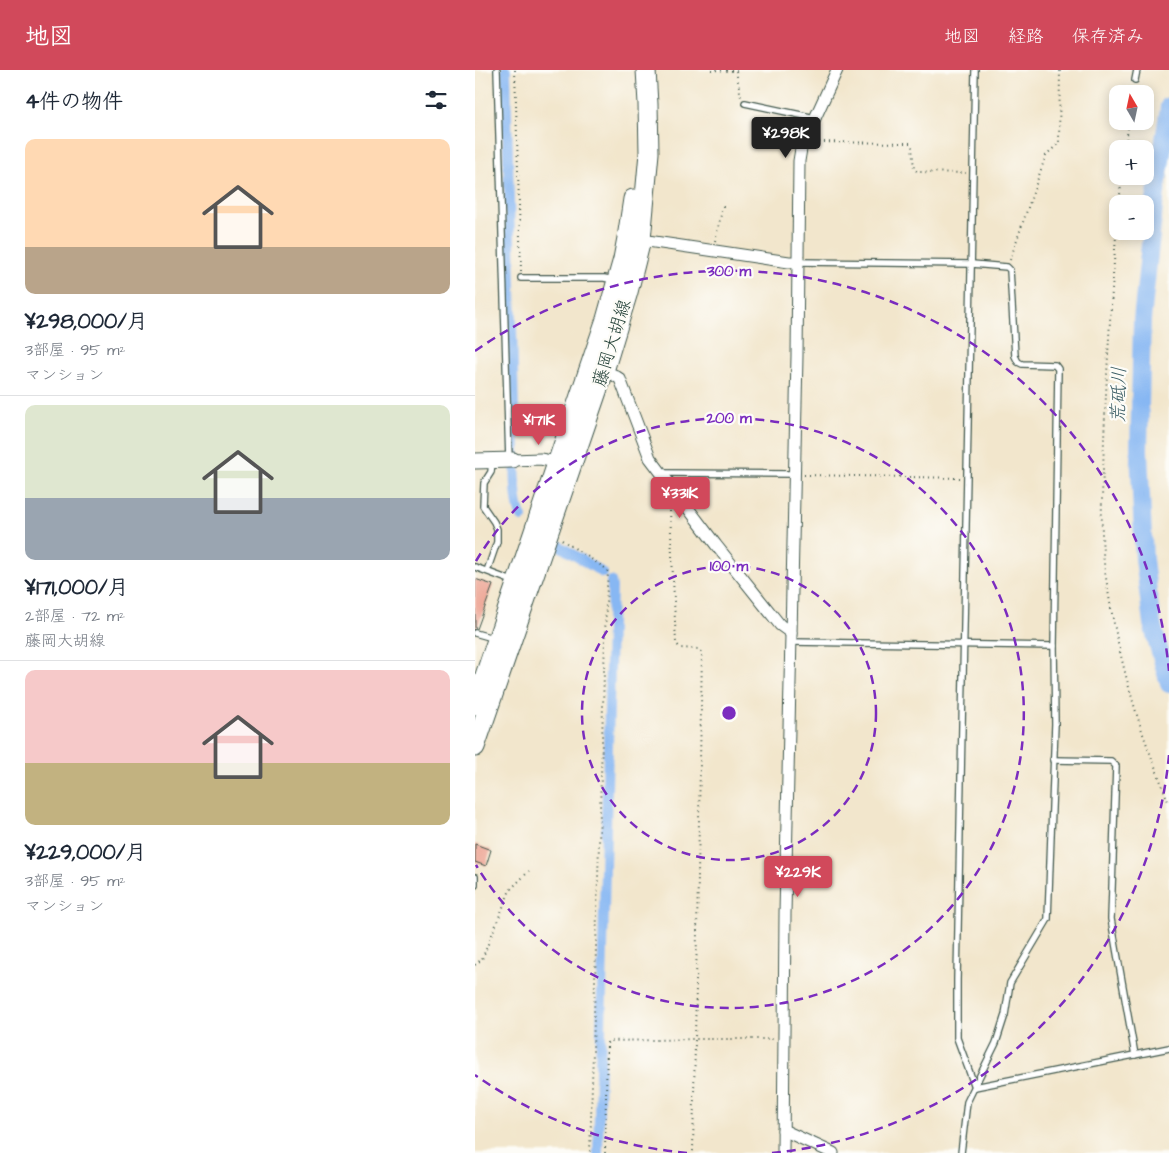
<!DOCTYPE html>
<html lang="ja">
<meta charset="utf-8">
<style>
:root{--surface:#fff;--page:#f2f2f3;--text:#1f2937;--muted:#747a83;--line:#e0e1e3;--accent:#d1495b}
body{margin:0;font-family:"Architects Daughter","Klee One",sans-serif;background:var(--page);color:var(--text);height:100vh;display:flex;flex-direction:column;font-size:19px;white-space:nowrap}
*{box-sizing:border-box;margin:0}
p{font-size:16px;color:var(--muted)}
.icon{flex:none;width:28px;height:28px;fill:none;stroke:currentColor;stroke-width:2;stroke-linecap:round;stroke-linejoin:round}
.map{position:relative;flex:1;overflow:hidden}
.side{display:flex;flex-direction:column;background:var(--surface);width:475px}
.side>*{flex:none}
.needle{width:32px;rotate:351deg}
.fabs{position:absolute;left:634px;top:15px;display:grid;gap:10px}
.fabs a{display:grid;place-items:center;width:45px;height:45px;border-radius:10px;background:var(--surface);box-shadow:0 2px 12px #0003;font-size:25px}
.price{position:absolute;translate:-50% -42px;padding:0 11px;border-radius:5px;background:var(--accent);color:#fff;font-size:16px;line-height:32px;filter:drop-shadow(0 1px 2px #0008)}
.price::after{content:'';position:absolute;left:50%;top:30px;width:15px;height:11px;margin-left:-8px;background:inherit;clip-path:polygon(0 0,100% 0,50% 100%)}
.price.on{background:#222;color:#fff}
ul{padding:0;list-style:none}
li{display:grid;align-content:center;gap:10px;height:265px;padding:0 25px}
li+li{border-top:1px solid var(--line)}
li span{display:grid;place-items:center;height:155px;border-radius:10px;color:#555}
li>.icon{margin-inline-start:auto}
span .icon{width:90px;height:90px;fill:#fffc;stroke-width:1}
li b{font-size:21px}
h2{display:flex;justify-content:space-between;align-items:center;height:60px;padding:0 25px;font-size:21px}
header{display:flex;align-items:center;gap:30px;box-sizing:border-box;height:70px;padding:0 25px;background:var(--accent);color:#fff}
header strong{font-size:24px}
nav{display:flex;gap:28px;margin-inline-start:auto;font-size:18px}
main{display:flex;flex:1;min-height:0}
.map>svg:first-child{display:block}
</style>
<header>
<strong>地図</strong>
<nav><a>地図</a><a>経路</a><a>保存済み</a></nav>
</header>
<main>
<section class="side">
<h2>4件の物件<svg class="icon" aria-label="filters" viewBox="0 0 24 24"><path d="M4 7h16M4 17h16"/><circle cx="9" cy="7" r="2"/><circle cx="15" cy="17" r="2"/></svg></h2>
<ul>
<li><span style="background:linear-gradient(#ffd9b3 70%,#b9a48a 0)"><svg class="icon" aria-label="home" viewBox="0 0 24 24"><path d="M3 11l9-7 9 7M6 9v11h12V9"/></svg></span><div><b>¥298,000/月</b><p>3部屋 · 95 m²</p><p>マンション</p></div></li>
<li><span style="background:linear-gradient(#dfe7d0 60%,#9aa5b1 0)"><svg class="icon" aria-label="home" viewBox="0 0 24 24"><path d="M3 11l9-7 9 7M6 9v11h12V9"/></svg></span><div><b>¥171,000/月</b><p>2部屋 · 72 m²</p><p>藤岡大胡線</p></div></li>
<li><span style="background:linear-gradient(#f6c9c9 60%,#c2b280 0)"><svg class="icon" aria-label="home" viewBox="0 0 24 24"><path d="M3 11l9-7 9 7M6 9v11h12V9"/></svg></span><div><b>¥229,000/月</b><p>3部屋 · 95 m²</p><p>マンション</p></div></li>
</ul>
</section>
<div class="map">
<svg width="694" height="1083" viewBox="0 0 694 1083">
<rect width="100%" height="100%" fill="#fdfcf7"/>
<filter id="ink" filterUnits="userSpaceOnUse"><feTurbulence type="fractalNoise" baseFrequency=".02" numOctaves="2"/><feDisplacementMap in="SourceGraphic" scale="10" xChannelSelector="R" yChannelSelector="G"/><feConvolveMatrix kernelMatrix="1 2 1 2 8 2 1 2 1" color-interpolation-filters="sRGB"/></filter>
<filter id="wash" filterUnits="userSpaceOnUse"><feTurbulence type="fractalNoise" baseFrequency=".0096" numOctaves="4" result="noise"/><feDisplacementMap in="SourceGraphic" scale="20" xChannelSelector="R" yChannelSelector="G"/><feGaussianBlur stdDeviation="1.12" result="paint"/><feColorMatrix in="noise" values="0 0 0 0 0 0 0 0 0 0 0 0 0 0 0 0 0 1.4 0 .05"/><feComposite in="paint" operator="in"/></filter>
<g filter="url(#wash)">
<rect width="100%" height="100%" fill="#f2e6cc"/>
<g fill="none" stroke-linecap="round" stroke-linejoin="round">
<g stroke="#87b7f3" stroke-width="10">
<path d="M31,0L40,383C41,401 39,432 47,447"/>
<path d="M83,475L128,503"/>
<path d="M123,1083L137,517L136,511"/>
</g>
<path stroke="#87b7f3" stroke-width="18" d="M694,36L679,137L667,250L664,380L669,489L677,554L694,614"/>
</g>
<g id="blocks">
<g fill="#eca08f">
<path d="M0,509L18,515L2,559L0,558Z"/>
<path d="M0,774L16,780L11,796L0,792Z"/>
</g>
</g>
</g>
<g filter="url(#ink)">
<use href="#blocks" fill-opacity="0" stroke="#3f564b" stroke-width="1"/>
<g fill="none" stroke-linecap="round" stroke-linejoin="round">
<defs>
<g id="service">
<path d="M22,0L34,390"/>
<path d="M660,10L662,0"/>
<path d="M270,33L340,48"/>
<path d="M323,192L497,194L532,197L535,200L540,286L543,292L547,294L580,295L583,299L579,576L580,654L573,849L535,913L530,945L521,973L492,1032L486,1083"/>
<path d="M46,208H129L140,210"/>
<path d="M185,403L319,404"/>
<path d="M194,434L204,427"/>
<path d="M0,497L40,512"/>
<path d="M12,501L22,472V459L19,452L8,436L9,413L16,402L17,391"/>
<path d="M0,563L21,569"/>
<path d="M316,572L579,576"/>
<path d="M578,690L636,691L641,696L636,849L660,985"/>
<path d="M0,807V815"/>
<path d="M500,1017L482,968V910L500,0"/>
<path d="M500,1017L694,978"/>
</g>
<g id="minor">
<path d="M166,170L314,192H323"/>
<path d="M129,301L139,305L145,309L175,388L241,475L305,555L316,563"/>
<path d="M38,390L65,389L82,392"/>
<path d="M308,1060L358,1083"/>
<path d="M308,1083L310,844L322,286L324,91L326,79L362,0"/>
</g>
<path id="tertiary" d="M0,391L38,390"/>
<g id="primary">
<path d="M0,635L131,249L148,189L152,168L158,129"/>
<path d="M0,677L129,301L153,222L166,170L174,83L173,34L171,0"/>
</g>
</defs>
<use href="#service" stroke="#3f564b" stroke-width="8"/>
<use href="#minor" stroke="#3f564b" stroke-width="13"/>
<use href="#tertiary" stroke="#3f564b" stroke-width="17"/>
<use href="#primary" stroke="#3f564b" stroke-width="21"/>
<g stroke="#3f564b" stroke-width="2" stroke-dasharray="1 4" stroke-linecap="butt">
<path d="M40,0L46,201"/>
<path d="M236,0L261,1L266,27"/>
<path d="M658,24L659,16"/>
<path d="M339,72L435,73L437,77L439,99L443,102L491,103"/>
<path d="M650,79L654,51"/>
<path d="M644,134L647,106"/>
<path d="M642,154C636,226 632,297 629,369C628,413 624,458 630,501C638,557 651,613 669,667C677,689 686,712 694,734"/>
<path d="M240,171L249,132"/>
<path d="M535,190L571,85L584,73L585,0"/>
<path d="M329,405L485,408"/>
<path d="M195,441L201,573L205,578L224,579L227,582L218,1083"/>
<path d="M87,470L130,498L133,502L131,533L115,1083"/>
<path d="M0,895L7,889L35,820L54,801"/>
<path d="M130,1083L132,973L136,971L221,969H299"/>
</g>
<use href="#service" stroke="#fff" stroke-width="5.5"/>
<use href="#minor" stroke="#fff" stroke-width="11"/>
<use href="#tertiary" stroke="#fff" stroke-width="15"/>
<use href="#primary" stroke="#fff" stroke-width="19"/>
</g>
</g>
<g fill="none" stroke="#7b2cbf" stroke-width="2.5" stroke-dasharray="9 6">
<circle cx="254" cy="643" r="147"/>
<path d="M1 491A295 295 0 1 1 1 795"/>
<path d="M694 685A442 442 0 0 1 296 1083M212 1083A442 442 0 0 1 0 1005M0 281A442 442 0 0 1 694 601"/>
</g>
<g text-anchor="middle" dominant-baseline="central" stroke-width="4.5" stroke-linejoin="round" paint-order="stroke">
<g font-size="18" fill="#1f3d34" stroke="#fdfcf7">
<text transform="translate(137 273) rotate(-73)">藤岡大胡線</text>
</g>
<g font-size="19" font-style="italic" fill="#395c64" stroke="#fdfcf7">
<text transform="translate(644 325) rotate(-89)">荒砥川</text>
</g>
</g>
<circle cx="254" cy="643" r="8" fill="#7b2cbf" stroke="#fdfcf7" stroke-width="2.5"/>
<g font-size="15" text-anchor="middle" font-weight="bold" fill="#7b2cbf" stroke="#fdfcf7" stroke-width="4.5" stroke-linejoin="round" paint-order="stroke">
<text x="254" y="206">300 m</text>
<text x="254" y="353">200 m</text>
<text x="254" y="501">100 m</text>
</g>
</svg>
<div class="fabs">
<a><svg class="needle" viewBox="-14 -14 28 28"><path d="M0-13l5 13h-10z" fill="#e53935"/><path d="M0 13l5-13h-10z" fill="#747a83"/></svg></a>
<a>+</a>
<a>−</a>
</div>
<b class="price on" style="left:311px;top:89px">¥298K</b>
<b class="price" style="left:64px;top:376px">¥171K</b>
<b class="price" style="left:205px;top:449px">¥331K</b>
<b class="price" style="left:323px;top:828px">¥229K</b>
</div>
</main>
